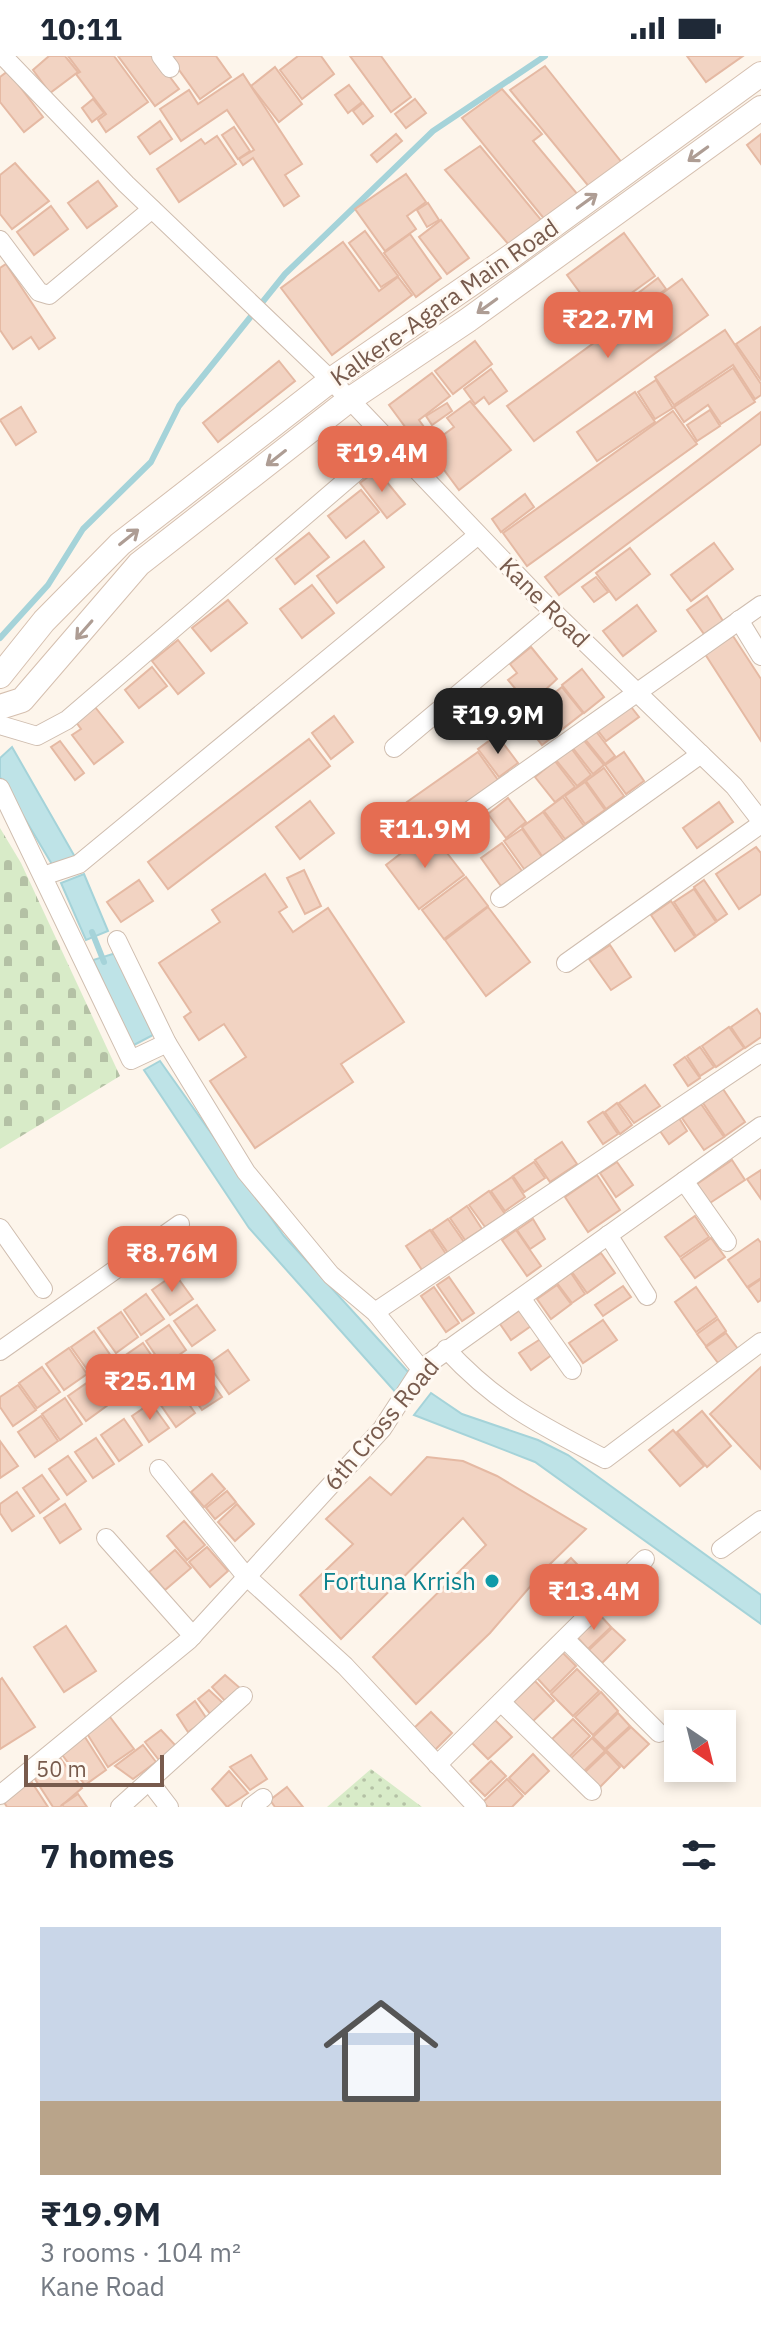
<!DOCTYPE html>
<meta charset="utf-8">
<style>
:root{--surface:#fff;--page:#f6f6f7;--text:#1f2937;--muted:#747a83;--line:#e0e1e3;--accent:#e56d52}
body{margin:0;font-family:"IBM Plex Sans",sans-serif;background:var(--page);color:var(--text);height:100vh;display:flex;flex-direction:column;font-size:30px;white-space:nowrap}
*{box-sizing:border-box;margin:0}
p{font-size:26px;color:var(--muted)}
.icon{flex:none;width:44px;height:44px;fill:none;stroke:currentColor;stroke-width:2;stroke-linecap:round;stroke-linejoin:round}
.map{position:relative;height:1751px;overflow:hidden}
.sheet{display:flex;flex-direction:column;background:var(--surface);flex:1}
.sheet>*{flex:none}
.needle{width:52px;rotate:145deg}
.controls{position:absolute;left:664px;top:1654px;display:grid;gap:16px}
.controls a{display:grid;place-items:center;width:72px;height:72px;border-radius:0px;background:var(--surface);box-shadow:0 4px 12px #0003;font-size:40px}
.scale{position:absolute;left:24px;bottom:20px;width:140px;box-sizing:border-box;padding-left:8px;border:4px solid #785b4d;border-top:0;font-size:22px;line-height:28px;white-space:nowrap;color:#785b4d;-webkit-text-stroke:6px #fff9f2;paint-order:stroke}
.price{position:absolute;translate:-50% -68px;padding:0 18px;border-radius:16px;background:var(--accent);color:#fff;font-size:26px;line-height:52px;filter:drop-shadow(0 2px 4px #0008)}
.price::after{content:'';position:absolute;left:50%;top:48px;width:24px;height:18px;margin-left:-12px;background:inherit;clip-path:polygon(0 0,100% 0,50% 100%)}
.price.active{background:#222;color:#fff}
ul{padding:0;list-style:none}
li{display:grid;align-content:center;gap:16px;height:424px;padding:0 40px}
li+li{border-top:2px solid var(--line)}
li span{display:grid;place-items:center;height:248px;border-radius:0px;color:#555}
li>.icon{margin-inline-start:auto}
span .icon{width:144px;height:144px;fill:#fffc;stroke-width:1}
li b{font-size:34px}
h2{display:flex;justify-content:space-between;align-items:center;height:96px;padding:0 40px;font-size:34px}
.status{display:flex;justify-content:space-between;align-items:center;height:56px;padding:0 40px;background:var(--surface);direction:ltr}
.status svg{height:22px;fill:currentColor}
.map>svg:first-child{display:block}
</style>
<div class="status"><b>10:11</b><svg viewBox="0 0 49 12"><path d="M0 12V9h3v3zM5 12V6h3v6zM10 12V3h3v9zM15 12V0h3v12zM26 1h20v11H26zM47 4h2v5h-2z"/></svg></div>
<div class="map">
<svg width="761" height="1751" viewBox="0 0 761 1751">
<defs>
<pattern id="grass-dots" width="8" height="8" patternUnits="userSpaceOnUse" patternTransform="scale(2)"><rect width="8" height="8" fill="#d8ebc8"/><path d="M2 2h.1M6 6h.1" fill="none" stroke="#b4c1a5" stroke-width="1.8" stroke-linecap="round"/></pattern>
<pattern id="cemetery-stones" width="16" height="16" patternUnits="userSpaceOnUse" patternTransform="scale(2)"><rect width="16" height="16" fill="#d8ebc8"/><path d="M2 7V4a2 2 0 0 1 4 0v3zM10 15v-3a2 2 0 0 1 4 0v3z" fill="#b4c1a5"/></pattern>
</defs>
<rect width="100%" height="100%" fill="#fdf5eb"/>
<path fill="url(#grass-dots)" d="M371,1713L422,1751H327Z"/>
<path fill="url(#cemetery-stones)" d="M0,772L21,807L120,1020L0,1093Z"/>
<g fill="#bee3e7" stroke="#a5d3d9" stroke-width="2">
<path d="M12,691L75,801L53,810L0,721V702Z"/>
<path d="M84,818L108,875L86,884L61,827Z"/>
<path d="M116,897L153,979L132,990L93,904Z"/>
<path d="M160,1005L284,1180L410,1318L398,1339L249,1172L144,1014Z"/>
<path d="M431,1337L462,1358L538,1384L568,1399L761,1539V1568L535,1406L414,1359Z"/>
</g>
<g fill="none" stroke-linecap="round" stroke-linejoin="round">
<g stroke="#a5d3d9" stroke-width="6">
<path d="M0,582L48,529L83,473L151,406L179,350L285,218L433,75L545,0"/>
<path d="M92,876L104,906"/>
</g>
</g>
<g fill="#f2d3c2" stroke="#e5b9a3" stroke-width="2">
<path d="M49,0H65L78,16L50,37L33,14Z"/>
<path d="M68,0H114L148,46L106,76L98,64L106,58L76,18L80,16Z"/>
<path d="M118,0H154L179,33L155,50Z"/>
<path d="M169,0H216L231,21L200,43Z"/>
<path d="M298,0H321L334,18L302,43L280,14Z"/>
<path d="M350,0H381L411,41L391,56Z"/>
<path d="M687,0H743L706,26Z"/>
<path d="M545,10L623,108L590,132L510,34Z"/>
<path d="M275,11L302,48L279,66L251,30Z"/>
<path d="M8,15L43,61L24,76L0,46V21Z"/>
<path d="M243,18L302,108L285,119L299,140L284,150L253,102L243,109L239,103L254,94L227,54L181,85L160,53L189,34L198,48Z"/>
<path d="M349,29L362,46L348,57L335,39Z"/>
<path d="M502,33L542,78L533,85L579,140L546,165L462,62Z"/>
<path d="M93,43L104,57L92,66L82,52Z"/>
<path d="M415,43L426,57L406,72L395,58Z"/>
<path d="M363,47L373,60L363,68L353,55Z"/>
<path d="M160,65L172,83L150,98L138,81Z"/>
<path d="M234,71L250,95L238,103L222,79Z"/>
<path d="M396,78L402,85L377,106L371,99Z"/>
<path d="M761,78V108L747,89Z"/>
<path d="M217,80L236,108L179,146L157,113L201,83L205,88Z"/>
<path d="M480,90L542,165L510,190L445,114Z"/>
<path d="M15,107L49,145L12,173L0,158V119Z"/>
<path d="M406,118L426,146L407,160L416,173L385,195L355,153Z"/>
<path d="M98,125L117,150L87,172L68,147Z"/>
<path d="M428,147L439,164L427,171L417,154Z"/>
<path d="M51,150L68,173L34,199L17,176Z"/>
<path d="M441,164L469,202L447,218L419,181Z"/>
<path d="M365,175L398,220L381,231L349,187Z"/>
<path d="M624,177L655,220L598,261L567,219Z"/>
<path d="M410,178L441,222L416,241L384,197Z"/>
<path d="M343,186L379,235L398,221L412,239L332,299L281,232Z"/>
<path d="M6,208L55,282L39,293L31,281L13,293L0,274V212Z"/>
<path d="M658,222L666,233L645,249L637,238Z"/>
<path d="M682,223L708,259L534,385L507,350Z"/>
<path d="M761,271V324L736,288Z"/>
<path d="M725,274L761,328V339L755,343L733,309L674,349L655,321Z"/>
<path d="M475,285L492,308L453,338L435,315Z"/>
<path d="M279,305L295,325L218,386L203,367Z"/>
<path d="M733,312L755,346L721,368L708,349L684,366L674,351Z"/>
<path d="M491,313L507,335L489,348L484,341L475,348L464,333Z"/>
<path d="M432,317L450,340L419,364L432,382L420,391L389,349Z"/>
<path d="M656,324L673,352L655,363L638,336Z"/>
<path d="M635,336L655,366L597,405L577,376Z"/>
<path d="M470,345L511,394L459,434L427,391L454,371L447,362Z"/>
<path d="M447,347L452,355L432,369L426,360Z"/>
<path d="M21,351L36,376L16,389L0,364Z"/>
<path d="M710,354L720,370L697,385L687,369Z"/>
<path d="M673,355L697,388L527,510L503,477Z"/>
<path d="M761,356V388L559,539L545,521Z"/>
<path d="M377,414L405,448L387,462L360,427Z"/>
<path d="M361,434L379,456L346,482L328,460Z"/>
<path d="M525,438L534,451L501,476L492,463Z"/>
<path d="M309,477L329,501L295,528L276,503Z"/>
<path d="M364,485L384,511L337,547L317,520Z"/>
<path d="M714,487L733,513L691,545L671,519Z"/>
<path d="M630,492L650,518L616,544L596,517Z"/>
<path d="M596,521L608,536L594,546L582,531Z"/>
<path d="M312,529L334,557L302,582L280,553Z"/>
<path d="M707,540L723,565L704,578L687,554Z"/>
<path d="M228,544L247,567L211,595L192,572Z"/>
<path d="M637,549L656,575L623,600L603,575Z"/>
<path d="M733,580L761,623V685L705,598Z"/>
<path d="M178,584L204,617L178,638L152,605Z"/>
<path d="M531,591L557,623L529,649L508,624L517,617L510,608Z"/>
<path d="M152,611L167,630L139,652L125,634Z"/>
<path d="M582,613L604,641L584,657L562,629Z"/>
<path d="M562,631L583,657L542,689L522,663Z"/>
<path d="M628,647L639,661L606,685L596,672Z"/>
<path d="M95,651L123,686L94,708L72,679L81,673L76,666Z"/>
<path d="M334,660L353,686L331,703L312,677Z"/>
<path d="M595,674L615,700L605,708L584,682Z"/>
<path d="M497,679L518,707L499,721L478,693Z"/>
<path d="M309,683L330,710L168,833L148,806Z"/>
<path d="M583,683L604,709L593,718L572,691Z"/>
<path d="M60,685L84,717L75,724L51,691Z"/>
<path d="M571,692L591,719L577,730L556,704Z"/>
<path d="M478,696L498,724L427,775L407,746Z"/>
<path d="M624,696L644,725L626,738L605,709Z"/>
<path d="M555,705L575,731L555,746L535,721Z"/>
<path d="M604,712L624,740L606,753L586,725Z"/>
<path d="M585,726L605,754L585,768L565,740Z"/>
<path d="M563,741L584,770L565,783L544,755Z"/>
<path d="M508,742L526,766L506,782L488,758Z"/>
<path d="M310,745L334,777L300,803L276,771Z"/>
<path d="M719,746L733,766L697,792L683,772Z"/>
<path d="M543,756L564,785L542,800L522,771Z"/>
<path d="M522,773L542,801L524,813L504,785Z"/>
<path d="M430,775L464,819L419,853L386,809Z"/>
<path d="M502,787L522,815L501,830L481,802Z"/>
<path d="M756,791L761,797V838L739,853L716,818Z"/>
<path d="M304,814L321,850L305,858L287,822Z"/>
<path d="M265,818L287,851L279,856L293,876L328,852L404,966L341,1008L353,1026L255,1092L210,1025L246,1001L224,968L199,984L184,961L191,956L159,907L220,866L212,854Z"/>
<path d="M466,821L488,850L444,883L422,854Z"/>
<path d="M139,824L153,845L121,866L107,846Z"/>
<path d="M704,824L727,858L717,865L694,831Z"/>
<path d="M694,833L716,866L696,880L674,846Z"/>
<path d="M671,845L695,881L675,895L651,859Z"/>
<path d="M488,851L530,906L486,940L445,884Z"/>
<path d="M610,889L631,921L611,934L589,903Z"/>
<path d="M757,953L761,959V981L745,992L731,971Z"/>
<path d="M729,971L744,992L716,1011L702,990Z"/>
<path d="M700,991L714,1011L700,1020L687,1000Z"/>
<path d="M685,1001L700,1022L688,1030L674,1009Z"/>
<path d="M645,1029L660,1050L634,1067L619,1047Z"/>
<path d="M723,1033L745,1066L725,1080L703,1047Z"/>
<path d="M617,1047L632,1069L620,1078L605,1056Z"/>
<path d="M701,1048L724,1081L704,1094L682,1062Z"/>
<path d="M603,1056L618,1078L603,1088L588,1066Z"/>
<path d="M679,1062L687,1075L669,1088L660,1075Z"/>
<path d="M562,1086L577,1108L550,1126L535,1104Z"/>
<path d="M732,1104L745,1124L710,1147L697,1128Z"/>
<path d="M534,1106L545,1122L524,1136L513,1120Z"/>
<path d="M617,1106L633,1129L616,1141L600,1117Z"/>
<path d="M761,1114V1143L747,1123Z"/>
<path d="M597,1119L620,1154L588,1176L565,1141Z"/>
<path d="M512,1121L525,1141L505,1155L491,1135Z"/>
<path d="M489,1135L505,1158L485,1171L469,1149Z"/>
<path d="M467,1150L482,1173L465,1184L450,1162Z"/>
<path d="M695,1160L709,1181L680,1201L665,1181Z"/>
<path d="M448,1163L464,1186L448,1197L432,1174Z"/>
<path d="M533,1163L545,1183L530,1193L517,1174Z"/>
<path d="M430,1174L446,1198L422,1214L406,1190Z"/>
<path d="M516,1174L541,1210L527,1220L502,1184Z"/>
<path d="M711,1182L725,1201L695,1222L681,1203Z"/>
<path d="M758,1183L761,1187V1222L747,1231L728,1204Z"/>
<path d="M601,1197L615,1217L587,1237L572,1216Z"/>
<path d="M571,1217L585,1238L572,1247L557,1227Z"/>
<path d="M175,1218L193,1243L170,1259L152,1234Z"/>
<path d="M449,1221L474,1257L462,1265L437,1229Z"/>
<path d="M761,1223V1244L758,1246L748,1232Z"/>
<path d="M557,1229L571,1248L551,1263L537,1243Z"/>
<path d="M623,1230L631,1241L603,1260L595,1249Z"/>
<path d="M434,1231L459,1267L446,1276L421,1240Z"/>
<path d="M696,1231L717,1261L696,1276L675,1246Z"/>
<path d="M146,1238L164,1263L141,1279L124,1254Z"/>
<path d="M197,1249L215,1274L192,1290L174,1265Z"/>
<path d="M520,1254L531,1270L511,1284L500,1268Z"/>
<path d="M121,1256L138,1281L116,1297L98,1272Z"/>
<path d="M718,1263L726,1275L706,1290L697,1278Z"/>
<path d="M603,1264L617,1284L583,1307L569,1287Z"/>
<path d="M169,1269L186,1294L163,1310L146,1285Z"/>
<path d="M94,1275L111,1300L89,1316L71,1291Z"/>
<path d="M726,1277L738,1293L718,1307L706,1291Z"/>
<path d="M542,1282L553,1298L531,1314L519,1297Z"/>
<path d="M143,1287L160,1312L138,1328L120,1303Z"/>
<path d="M69,1292L87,1318L64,1334L46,1308Z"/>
<path d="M228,1294L249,1324L229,1338L208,1308Z"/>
<path d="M116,1306L134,1331L111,1347L94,1322Z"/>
<path d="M42,1311L60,1336L37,1352L19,1327Z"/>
<path d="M761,1311V1413L710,1358Z"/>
<path d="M202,1312L222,1341L202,1354L182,1326Z"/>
<path d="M91,1324L108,1349L86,1365L68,1340Z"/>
<path d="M18,1329L36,1354L13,1370L0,1351V1341Z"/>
<path d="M177,1331L195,1357L176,1371L158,1345Z"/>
<path d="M65,1342L82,1368L60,1384L42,1358Z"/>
<path d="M151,1347L169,1372L149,1386L132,1360Z"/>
<path d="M702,1355L731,1390L707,1411L677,1376Z"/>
<path d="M41,1360L58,1385L35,1401L18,1376Z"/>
<path d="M124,1363L142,1389L119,1405L101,1379Z"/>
<path d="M673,1374L704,1410L680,1430L649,1394Z"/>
<path d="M96,1382L114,1408L93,1422L75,1396Z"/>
<path d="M0,1385L18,1410L0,1422Z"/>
<path d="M68,1400L86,1425L67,1439L49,1413Z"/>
<path d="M427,1401L463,1405L497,1420L586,1473L547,1511L490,1577L416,1648L373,1601L486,1489L463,1462L341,1583L300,1539L353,1488L326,1463L370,1421L391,1439Z"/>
<path d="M212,1418L225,1433L204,1451L191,1436Z"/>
<path d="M42,1419L59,1443L40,1457L23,1432Z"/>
<path d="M227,1435L236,1446L215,1463L206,1452Z"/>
<path d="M17,1436L34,1460L12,1475L0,1457V1448Z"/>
<path d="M65,1448L81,1473L60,1487L44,1462Z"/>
<path d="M237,1448L254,1468L235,1485L218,1466Z"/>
<path d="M184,1465L205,1489L187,1504L167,1480Z"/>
<path d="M207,1491L228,1515L210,1531L189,1506Z"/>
<path d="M175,1494L191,1512L165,1534L149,1516Z"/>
<path d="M571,1502L598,1530L579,1548L552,1520Z"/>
<path d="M599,1558L611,1571L588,1593L576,1580Z"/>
<path d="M66,1570L96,1615L64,1636L34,1591Z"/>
<path d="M612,1572L625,1584L602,1607L589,1594Z"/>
<path d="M563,1597L576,1610L550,1636L537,1622Z"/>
<path d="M577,1613L599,1635L573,1660L551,1638Z"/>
<path d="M225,1619L241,1633L227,1647L212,1631Z"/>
<path d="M2,1622L35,1671L0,1693V1624Z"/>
<path d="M535,1625L554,1645L531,1667L512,1647Z"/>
<path d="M209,1634L224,1648L211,1659L198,1643Z"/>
<path d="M601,1636L618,1655L593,1679L575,1661Z"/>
<path d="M195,1645L207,1663L188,1676L177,1659Z"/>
<path d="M431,1656L452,1677L435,1694L414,1672Z"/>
<path d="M107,1657L134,1693L108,1711L86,1676Z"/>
<path d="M618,1657L630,1670L605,1693L593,1681Z"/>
<path d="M573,1663L590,1680L569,1701L552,1683Z"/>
<path d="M495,1664L512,1681L488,1703L471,1686Z"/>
<path d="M631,1671L649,1688L624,1712L606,1694Z"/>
<path d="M161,1674L177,1691L159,1704L145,1686Z"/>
<path d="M83,1678L106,1714L85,1729L60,1696Z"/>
<path d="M592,1682L605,1695L582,1717L569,1704Z"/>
<path d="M143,1689L156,1706L133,1723L115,1710Z"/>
<path d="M606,1696L620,1711L598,1733L583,1718Z"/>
<path d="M533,1698L549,1715L525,1738L509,1722Z"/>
<path d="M58,1699L82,1732L60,1751H53L33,1720Z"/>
<path d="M251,1699L267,1723L250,1734L230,1711Z"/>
<path d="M491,1705L506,1720L485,1740L470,1725Z"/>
<path d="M229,1715L248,1737L227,1751L212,1733Z"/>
<path d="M29,1722L48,1751H7L2,1743Z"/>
<path d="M507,1723L523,1740L512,1751H488L483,1746Z"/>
<path d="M287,1731L303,1751H275L270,1744Z"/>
<path d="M78,1738L87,1751H64L62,1749Z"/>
</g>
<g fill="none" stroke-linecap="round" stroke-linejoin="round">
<defs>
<g id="street">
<path d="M3,0L126,128L331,324L538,541L734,730L761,765"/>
<path d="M161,0L170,12"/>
<path d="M0,184L39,236L49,239L152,153"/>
<path d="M739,564L761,600"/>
<path d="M0,669L37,680L67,664L391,386"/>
<path d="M394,692L555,557"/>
<path d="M0,732L131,1004L167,987"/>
<path d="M455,765L761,549"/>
<path d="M43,820L79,808L478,479"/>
<path d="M500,842L701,698"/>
<path d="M117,884L167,987L246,1116L331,1219L375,1256L421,1313"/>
<path d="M566,907L761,768"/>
<path d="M684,1125L727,1186"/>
<path d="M0,1172L43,1233"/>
<path d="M608,1179L647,1240"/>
<path d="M521,1242L572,1314"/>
<path d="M375,1256L761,997"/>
<path d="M446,1293C498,1349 539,1368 605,1403L761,1286"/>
<path d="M0,1295L180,1168"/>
<path d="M159,1413L245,1519L345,1610L477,1751"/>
<path d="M106,1482L193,1580"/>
<path d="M721,1493L761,1464"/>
<path d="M565,1583L659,1677"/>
<path d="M501,1646L592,1735"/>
<path d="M437,1709L645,1503"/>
<path d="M149,1725L169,1751"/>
<path d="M0,1739L189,1584L382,1373L421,1313L761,1070"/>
<path d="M120,1751L243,1640"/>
<path d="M251,1751L263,1742"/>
</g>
<g id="secondary">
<path d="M0,620L44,565L120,488L331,324L513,199L761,18"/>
<path d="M0,651L22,644L139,508L349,344L468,264L761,52"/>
</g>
</defs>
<use href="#street" stroke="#cfbdaf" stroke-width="20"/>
<use href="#secondary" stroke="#d5bfaf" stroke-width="26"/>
<use href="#street" stroke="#fff" stroke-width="18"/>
<use href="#secondary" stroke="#fff" stroke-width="24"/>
</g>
<defs><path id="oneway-shaft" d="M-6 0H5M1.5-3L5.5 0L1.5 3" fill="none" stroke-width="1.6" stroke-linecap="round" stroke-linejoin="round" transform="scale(2)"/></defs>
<g stroke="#ae9d94">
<use href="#oneway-shaft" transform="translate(698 98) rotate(144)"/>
<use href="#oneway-shaft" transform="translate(587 145) rotate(-36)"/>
<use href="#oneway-shaft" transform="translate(487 250) rotate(144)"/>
<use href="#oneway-shaft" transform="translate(276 402) rotate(142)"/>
<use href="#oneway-shaft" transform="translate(129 481) rotate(-39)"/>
<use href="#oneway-shaft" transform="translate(84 574) rotate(131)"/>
</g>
<circle fill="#0f9aa8" stroke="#fff9f2" stroke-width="3" cx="492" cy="1525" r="8"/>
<g text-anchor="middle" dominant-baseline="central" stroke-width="6" stroke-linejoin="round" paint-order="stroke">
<g font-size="24" fill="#785b4d" stroke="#fff9f2">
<text transform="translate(444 246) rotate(-35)">Kalkere-Agara Main Road</text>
<text transform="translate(545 546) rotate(45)">Kane Road</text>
<text transform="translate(381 1368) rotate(-50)">6th Cross Road</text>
</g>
<g font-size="24" fill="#0d838f" stroke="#fff9f2" text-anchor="end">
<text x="476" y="1525">Fortuna Krrish</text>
</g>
</g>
</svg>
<div class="controls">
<a><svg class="needle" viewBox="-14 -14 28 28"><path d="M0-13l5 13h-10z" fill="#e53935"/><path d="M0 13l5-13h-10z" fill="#747a83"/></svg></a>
</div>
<div class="scale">50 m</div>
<b class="price" style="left:608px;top:304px">₹22.7M</b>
<b class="price" style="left:382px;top:438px">₹19.4M</b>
<b class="price active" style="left:498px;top:700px">₹19.9M</b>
<b class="price" style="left:425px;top:814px">₹11.9M</b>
<b class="price" style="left:172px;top:1238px">₹8.76M</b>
<b class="price" style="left:150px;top:1366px">₹25.1M</b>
<b class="price" style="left:594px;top:1576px">₹13.4M</b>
</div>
<section class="sheet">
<h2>7 homes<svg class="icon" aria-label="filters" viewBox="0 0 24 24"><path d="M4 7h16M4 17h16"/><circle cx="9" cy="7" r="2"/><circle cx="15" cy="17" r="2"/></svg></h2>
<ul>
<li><span style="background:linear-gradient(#c9d6e8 70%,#b9a48a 0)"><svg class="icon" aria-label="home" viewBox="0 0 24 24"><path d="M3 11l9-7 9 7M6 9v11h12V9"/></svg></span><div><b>₹19.9M</b><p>3 rooms · 104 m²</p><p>Kane Road</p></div></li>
</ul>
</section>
